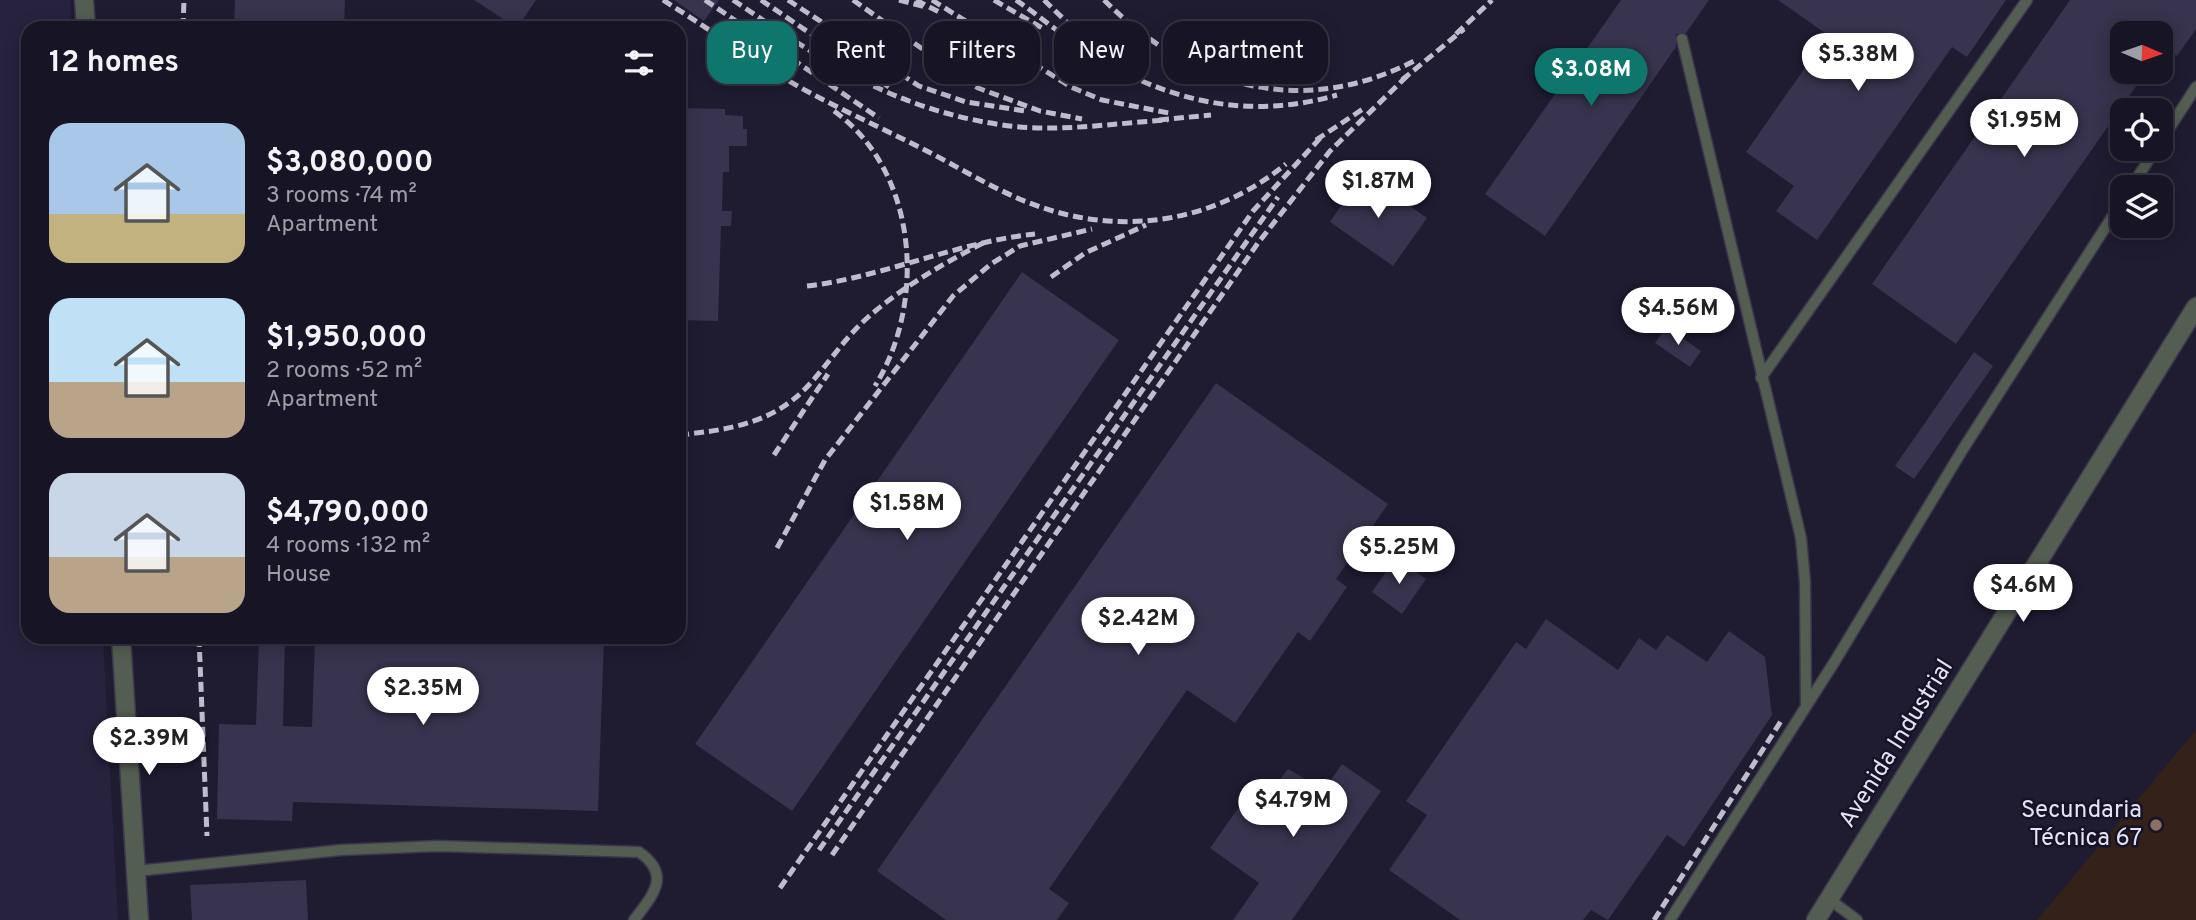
<!DOCTYPE html>
<meta charset="utf-8">
<style>
:root{--surface:#171425;--page:#242132;--text:#f1f3f6;--muted:#9e9ea7;--line:#363342;--accent:#0f766e}
body{margin:0;font-family:Overpass,sans-serif;background:var(--page);color:var(--text);height:100vh;display:flex;flex-direction:column;font-size:26px;white-space:nowrap}
*{box-sizing:border-box;margin:0}
p{font-size:23px;color:var(--muted)}
.icon{flex:none;width:38px;height:38px;fill:none;stroke:currentColor;stroke-width:2;stroke-linecap:round;stroke-linejoin:round}
.map{position:relative;flex:1;overflow:hidden}
.panel{position:absolute;left:21px;top:21px;width:665px;height:623px;display:flex;flex-direction:column;background:var(--surface);border-radius:21px;box-shadow:0 4px 18px #0003,0 0 0 2px var(--line)}
.panel>*{flex:none}
.hud{position:absolute;left:707px;top:21px;width:665px;height:63px;display:flex;gap:14px}
.needle{width:46px;rotate:92deg}
.buttons{position:absolute;left:2110px;top:21px;display:grid;gap:14px}
.buttons a{display:grid;place-items:center;width:63px;height:63px;border-radius:14px;background:var(--surface);box-shadow:0 4px 18px #0003,0 0 0 2px var(--line);font-size:35px}
.price{position:absolute;translate:-50% -60px;padding:0 16px;border-radius:24px;background:#fff;color:#222;font-size:23px;line-height:46px;filter:drop-shadow(0 2px 4px #0008)}
.price::after{content:'';position:absolute;left:50%;top:42px;width:21px;height:16px;margin-left:-10px;background:inherit;clip-path:polygon(0 0,100% 0,50% 100%)}
.price.current{background:var(--accent);color:#fff}
ul{padding:0;list-style:none}
li{display:flex;align-items:center;gap:21px;height:175px;padding:0 28px}
li span{display:grid;place-items:center;flex:none;width:196px;height:140px;border-radius:21px;color:#555}
li>.icon{margin-inline-start:auto}
span .icon{width:84px;height:84px;fill:#fffc;stroke-width:1}
li b{font-size:30px}
h2{display:flex;justify-content:space-between;align-items:center;height:84px;padding:0 28px;font-size:30px}
.pill{padding:0 24px;border-radius:21px;background:var(--surface);box-shadow:0 4px 18px #0003,0 0 0 2px var(--line);font-size:24px;line-height:63px}
.pill.current{background:var(--accent);color:#fff}
.map>svg:first-child{display:block}
</style>
<div class="map">
<svg width="2196" height="920" viewBox="0 0 2196 920">
<rect width="100%" height="100%" fill="#1f1b31"/>
<path fill="#27223e" d="M0,0H70L72,28H28V637H103L118,920H0Z"/>
<path fill="#33211a" d="M2196,730V920H2037Z"/>
<g fill="#38334e">
<path d="M235,0H345L344,28H234Z"/>
<path d="M474,0H536L517,28Z"/>
<path d="M674,0H719L704,21Z"/>
<path d="M1621,0H1709L1686,33L1676,34V47L1545,236L1485,194Z"/>
<path d="M1778,0H2006L1967,57L1952,47L1817,240L1776,211L1794,186L1746,152L1828,35Z"/>
<path d="M2070,0H2196V29L2177,56L2161,45V33H2123V72H2146L1956,344L1872,284Z"/>
<path d="M679,108L725,109V115L743,116V129H747V146H729V172H723L722,211H732L731,226H721L718,321L679,320Z"/>
<path d="M1363,173L1427,218L1393,266L1330,222Z"/>
<path d="M1022,272L1119,340L792,811L695,744Z"/>
<path d="M1666,327L1701,351L1690,367L1655,343Z"/>
<path d="M1974,352L1993,366L1914,479L1895,466Z"/>
<path d="M1216,383L1388,504L1336,579L1347,587L1310,641L1298,632L1235,723L1187,690L1049,889L1069,903L1057,920H946L877,871Z"/>
<path d="M1396,557L1426,579L1402,614L1372,592Z"/>
<path d="M1546,619L1618,670L1639,638L1656,650L1667,635L1707,662L1729,631L1765,657L1772,715L1684,847L1667,835L1608,920L1591,910L1583,920H1460L1389,870L1427,815L1406,801L1516,642L1526,649Z"/>
<path d="M259,637H285L283,726L312,727L315,637H604L598,811L293,802L292,821L217,819L219,724L256,725Z"/>
<path d="M1342,764L1381,791L1292,920H1233L1259,883L1210,848L1246,797L1259,806L1288,769L1324,790Z"/>
<path d="M306,880L308,920H192L190,885Z"/>
</g>
<g fill="none" stroke-linecap="round" stroke-linejoin="round">
<defs>
<g id="service">
<path d="M1682,39L1801,538L1805,582L1806,703"/>
<path d="M2161,141L2196,87"/>
<path d="M2131,187L2156,149"/>
<path d="M1761,378L2027,0"/>
<path d="M136,871L341,850L438,846L639,852C672,875 653,895 634,920"/>
<path d="M1829,899L1857,920"/>
<path d="M1670,920L1835,661L1963,449L2123,200"/>
</g>
<g id="minor">
<path d="M84,0L86,28"/>
<path d="M121,637L139,920"/>
<path d="M1816,920L2196,307"/>
</g>
</defs>
<use href="#service" stroke="#3b374c" stroke-width="13"/>
<use href="#minor" stroke="#3b374c" stroke-width="21"/>
<use href="#service" stroke="#545d52" stroke-width="10"/>
<use href="#minor" stroke="#545d52" stroke-width="18"/>
<g stroke="#bebdcd" stroke-width="5" stroke-dasharray="10 5" stroke-linecap="butt">
<path d="M663,0C709,29 754,61 801,88C838,108 877,126 915,145C960,167 1004,197 1053,211C1135,235 1220,218 1286,164"/>
<path d="M705,0L879,118"/>
<path d="M733,0C824,61 890,108 1002,125C1056,133 1115,123 1168,120"/>
<path d="M761,0L889,87"/>
<path d="M788,0L919,86L966,102L1025,111"/>
<path d="M853,0L978,88L1040,111L1082,119"/>
<path d="M899,0L926,7"/>
<path d="M916,0L941,13"/>
<path d="M932,0L1071,87L1102,100L1169,113"/>
<path d="M994,0L1042,28"/>
<path d="M1016,0C1039,16 1062,35 1086,51C1165,101 1246,121 1337,95"/>
<path d="M1044,0L1074,29"/>
<path d="M1104,0C1193,88 1302,120 1418,59"/>
<path d="M1068,25L1111,54"/>
<path d="M183,28L184,0"/>
<path d="M1456,34L1492,0"/>
<path d="M1402,80L1464,29"/>
<path d="M834,111C918,171 927,302 875,386"/>
<path d="M1159,120L1211,115"/>
<path d="M1316,140L1366,107"/>
<path d="M1051,277L1085,253L1146,225"/>
<path d="M807,286C884,277 957,242 1035,234"/>
<path d="M679,435C727,430 771,424 806,388C827,366 843,340 866,319C902,287 944,263 987,241"/>
<path d="M774,455L828,374"/>
<path d="M777,548L825,460L953,296L991,264L1020,246L1092,229"/>
<path d="M199,637L207,836"/>
<path d="M819,850L1278,197"/>
<path d="M832,855L1258,243L1330,151L1408,75"/>
<path d="M780,888L1253,211L1323,135"/>
<path d="M1654,920L1783,718"/>
</g>
</g>
<circle fill="#8d6e63" stroke="#161227" stroke-width="2.5" cx="2156" cy="825" r="7"/>
<g text-anchor="middle" dominant-baseline="central" stroke-width="5" stroke-linejoin="round" paint-order="stroke">
<g font-size="24" fill="#e4e3f2" stroke="#161227">
<text transform="translate(1897 744) rotate(-58)">Avenida Industrial</text>
</g>
<g font-size="24" fill="#e4e3f2" stroke="#161227" text-anchor="end">
<text x="2142" y="811">Secundaria<tspan x="2142" dy="28">Técnica 67</tspan></text>
</g>
</g>
</svg>
<div class="buttons">
<a><svg class="needle" viewBox="-14 -14 28 28"><path d="M0-13l5 13h-10z" fill="#e53935"/><path d="M0 13l5-13h-10z" fill="#9e9ea7"/></svg></a>
<a><svg class="icon" aria-label="locate" viewBox="0 0 24 24"><circle cx="12" cy="12" r="6"/><path d="M12 2v4M12 18v4M2 12h4M18 12h4"/></svg></a>
<a><svg class="icon" aria-label="layers" viewBox="0 0 24 24"><path d="M12 4l9 5-9 5-9-5zM3 14l9 5 9-5"/></svg></a>
</div>
<b class="price" style="left:1858px;top:93px">$5.38M</b>
<b class="price current" style="left:1591px;top:108px">$3.08M</b>
<b class="price" style="left:2024px;top:159px">$1.95M</b>
<b class="price" style="left:1378px;top:220px">$1.87M</b>
<b class="price" style="left:1678px;top:347px">$4.56M</b>
<b class="price" style="left:907px;top:542px">$1.58M</b>
<b class="price" style="left:1399px;top:586px">$5.25M</b>
<b class="price" style="left:2023px;top:624px">$4.6M</b>
<b class="price" style="left:1138px;top:657px">$2.42M</b>
<b class="price" style="left:423px;top:727px">$2.35M</b>
<b class="price" style="left:149px;top:777px">$2.39M</b>
<b class="price" style="left:1293px;top:839px">$4.79M</b>
<div class="hud">
<a class="pill current">Buy</a>
<a class="pill">Rent</a>
<a class="pill">Filters</a>
<a class="pill">New</a>
<a class="pill">Apartment</a>
</div>
<section class="panel">
<h2>12 homes<svg class="icon" aria-label="filters" viewBox="0 0 24 24"><path d="M4 7h16M4 17h16"/><circle cx="9" cy="7" r="2"/><circle cx="15" cy="17" r="2"/></svg></h2>
<ul>
<li><span style="background:linear-gradient(#a9c7e8 65%,#c2b280 0)"><svg class="icon" aria-label="home" viewBox="0 0 24 24"><path d="M3 11l9-7 9 7M6 9v11h12V9"/></svg></span><div><b>$3,080,000</b><p>3 rooms · 74 m²</p><p>Apartment</p></div></li>
<li><span style="background:linear-gradient(#bfe0f5 60%,#b9a48a 0)"><svg class="icon" aria-label="home" viewBox="0 0 24 24"><path d="M3 11l9-7 9 7M6 9v11h12V9"/></svg></span><div><b>$1,950,000</b><p>2 rooms · 52 m²</p><p>Apartment</p></div></li>
<li><span style="background:linear-gradient(#c9d6e8 60%,#b9a48a 0)"><svg class="icon" aria-label="home" viewBox="0 0 24 24"><path d="M3 11l9-7 9 7M6 9v11h12V9"/></svg></span><div><b>$4,790,000</b><p>4 rooms · 132 m²</p><p>House</p></div></li>
</ul>
</section>
</div>
